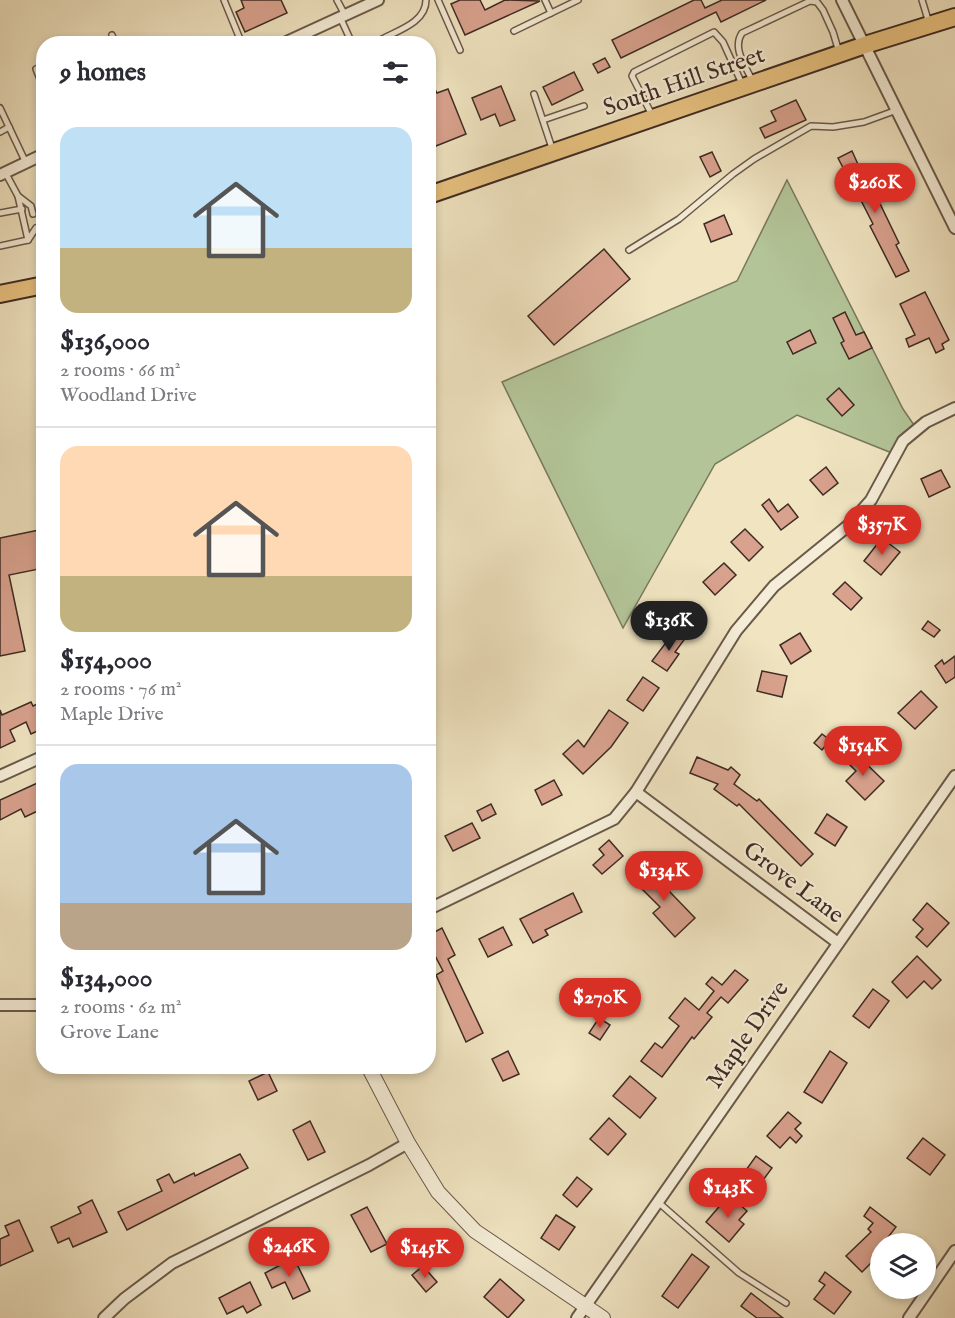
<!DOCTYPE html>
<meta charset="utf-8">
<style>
:root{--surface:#fff;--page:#f2f2f3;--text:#2b2b33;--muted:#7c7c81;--line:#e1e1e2;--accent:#d93025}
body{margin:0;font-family:"IM FELL English",serif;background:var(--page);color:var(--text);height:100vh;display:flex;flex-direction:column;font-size:22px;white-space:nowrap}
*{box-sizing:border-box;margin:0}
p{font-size:20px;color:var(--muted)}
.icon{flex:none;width:33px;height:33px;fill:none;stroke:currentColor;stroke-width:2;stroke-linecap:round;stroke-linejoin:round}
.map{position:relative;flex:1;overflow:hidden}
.drawer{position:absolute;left:36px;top:36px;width:400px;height:1038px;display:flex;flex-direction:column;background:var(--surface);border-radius:24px;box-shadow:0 3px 9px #0003}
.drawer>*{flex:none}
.tools{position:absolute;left:870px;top:1233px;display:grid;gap:12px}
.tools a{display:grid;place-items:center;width:66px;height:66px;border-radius:50%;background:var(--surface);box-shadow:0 3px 9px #0003;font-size:30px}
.price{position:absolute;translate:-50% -51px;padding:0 14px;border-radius:21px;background:var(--accent);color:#fff;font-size:20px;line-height:39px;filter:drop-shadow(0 2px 3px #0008)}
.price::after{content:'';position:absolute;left:50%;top:36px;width:18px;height:14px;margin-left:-9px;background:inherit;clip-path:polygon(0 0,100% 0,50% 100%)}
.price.on{background:#222;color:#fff}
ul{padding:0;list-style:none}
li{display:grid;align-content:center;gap:12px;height:318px;padding:0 24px}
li+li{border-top:2px solid var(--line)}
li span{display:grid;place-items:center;height:186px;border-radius:18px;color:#555}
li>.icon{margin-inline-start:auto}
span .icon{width:108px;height:108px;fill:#fffc;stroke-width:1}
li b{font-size:26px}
h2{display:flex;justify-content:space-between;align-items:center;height:72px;padding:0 24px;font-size:26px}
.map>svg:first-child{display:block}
</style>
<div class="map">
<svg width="955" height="1318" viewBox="0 0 955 1318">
<rect width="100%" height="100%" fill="#f0e4c1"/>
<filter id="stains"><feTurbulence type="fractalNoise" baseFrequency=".00333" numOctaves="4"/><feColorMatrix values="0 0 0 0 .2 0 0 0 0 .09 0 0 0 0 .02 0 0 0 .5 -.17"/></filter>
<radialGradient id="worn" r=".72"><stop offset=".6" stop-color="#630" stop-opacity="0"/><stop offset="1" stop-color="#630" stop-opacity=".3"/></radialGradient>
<path fill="#b3c598" stroke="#78785e" stroke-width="1.5" d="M787,180L903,409L914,425L892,453L797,415L715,464L623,628L502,382L737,281Z"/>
<g fill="#d9a28e" stroke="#3e2b23" stroke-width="1.5">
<path d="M241,0H281L287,13L245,32L236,12L244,8Z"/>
<path d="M460,0H480L485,10L505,0L540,1L465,35L451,4Z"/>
<path d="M694,0H701L705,8L722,0H766L721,22L716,12L621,58L612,40Z"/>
<path d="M605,58L610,67L598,73L593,64Z"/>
<path d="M574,72L583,90L552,105L543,87Z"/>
<path d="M429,78L437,93L448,89L466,134L436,146L429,130Z"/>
<path d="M501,86L515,120L500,126L495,114L481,120L472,98Z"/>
<path d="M796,100L806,120L765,138L760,128L776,121L771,111Z"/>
<path d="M852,151L866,182L869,181L899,243L896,245L909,271L896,277L870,226L873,224L851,181H850L838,158Z"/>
<path d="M712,152L721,171L710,177L700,157Z"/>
<path d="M724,215L732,234L711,242L704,224Z"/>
<path d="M604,249L630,279L554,345L528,316Z"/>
<path d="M925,292L949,340L942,344L944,349L936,353L929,338L909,347L906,339L915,335L900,304Z"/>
<path d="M845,312L856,335L864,332L872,348L849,359L841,343L844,341L833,318Z"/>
<path d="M810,330L816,343L793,354L787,342Z"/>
<path d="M839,388L854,405L842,416L827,399Z"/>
<path d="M826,467L838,483L823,495L810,480Z"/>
<path d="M941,470L950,487L929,497L921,479Z"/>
<path d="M769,499L778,512L788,504L798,517L781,530L762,505Z"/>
<path d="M44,529V568L9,575L25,651L0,656V538Z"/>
<path d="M745,529L763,547L749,561L731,542Z"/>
<path d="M882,538L900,552L881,575L864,561Z"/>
<path d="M724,563L736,575L715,595L703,582Z"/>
<path d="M845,582L862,598L851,610L833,594Z"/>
<path d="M928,621L940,630L934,637L922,629Z"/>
<path d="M674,632L684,640L675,652L679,654L667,671L652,661Z"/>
<path d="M800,633L811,651L791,664L780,645Z"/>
<path d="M955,656V677L946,683L935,666L942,660L944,664Z"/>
<path d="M762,671L787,676L782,697L757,691Z"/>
<path d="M643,677L659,688L643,711L627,700Z"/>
<path d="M921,691L937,707L915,729L898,713Z"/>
<path d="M44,701V728L31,734L26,722L10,730L15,741L0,748V710L2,715L31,702L33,706Z"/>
<path d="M609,710L628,723L611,747L583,774L563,754L578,740L584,747Z"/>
<path d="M822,734L830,740L822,750L814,743Z"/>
<path d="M854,752L884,781L865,800L846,781L856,771L846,761Z"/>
<path d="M697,757L728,770L731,767L740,775L734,784L757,801L759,799L813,854L801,866L739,804L737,806L714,789L718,784L690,773Z"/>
<path d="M44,780V808L25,817L21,809L0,820V800Z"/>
<path d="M554,780L562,795L542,805L535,790Z"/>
<path d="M491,804L496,814L482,821L477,811Z"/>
<path d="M827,814L847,827L835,846L815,833Z"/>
<path d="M472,823L480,838L453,851L445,836Z"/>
<path d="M609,840L623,856L602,874L593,865L604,855L599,849Z"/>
<path d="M644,865L695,918L675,937L653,913L660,907L631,878Z"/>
<path d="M573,893L582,912L545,930L548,935L533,943L520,919Z"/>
<path d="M927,903L949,923L927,947L916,937L923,929L913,920Z"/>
<path d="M503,927L512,945L488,957L479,939Z"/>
<path d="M442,928L455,955L448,959L483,1033L466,1042L436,975L443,971L432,950L429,951V935Z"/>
<path d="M917,956L941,980L932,989L924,981L907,998L892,982Z"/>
<path d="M735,970L748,980L728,1003L721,997L707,1013L712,1017L694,1039L692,1037L662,1077L641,1061L655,1043L662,1048L679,1026L669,1018L685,998L699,1010L714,991L706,984L712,977L722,985Z"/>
<path d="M873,989L889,1001L869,1028L853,1016Z"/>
<path d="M599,1018L610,1025L600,1040L589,1033Z"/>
<path d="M508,1051L519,1074L503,1081L492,1059Z"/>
<path d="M830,1051L847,1063L822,1103L804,1092Z"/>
<path d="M268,1072L277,1091L258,1100L249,1081Z"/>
<path d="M630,1076L656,1098L640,1118L613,1096Z"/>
<path d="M788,1112L801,1123L795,1129L802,1136L796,1143L790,1137L780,1148L767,1136Z"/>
<path d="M609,1118L626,1134L608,1155L590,1139Z"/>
<path d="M310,1121L325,1152L308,1160L293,1130Z"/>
<path d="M923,1138L945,1155L930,1175L907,1158Z"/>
<path d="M240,1154L248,1168L127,1230L118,1212L162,1191L157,1180L169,1174L174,1183L194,1173L195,1176Z"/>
<path d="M756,1156L772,1168L755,1191L739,1180Z"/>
<path d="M577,1177L592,1189L577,1207L563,1195Z"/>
<path d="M729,1195L747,1211L739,1220L744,1224L729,1242L706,1222Z"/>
<path d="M92,1200L107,1232L73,1247L69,1238L58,1243L51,1227L81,1213L78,1207Z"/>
<path d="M367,1207L387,1244L371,1252L351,1215Z"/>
<path d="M870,1207L896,1227L883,1244H880V1254L862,1272L846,1256L871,1232L868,1229L873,1223L864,1216Z"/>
<path d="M556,1215L575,1227L559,1250L541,1238Z"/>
<path d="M19,1220L33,1251L0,1266V1239L9,1235L5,1226Z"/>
<path d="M692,1254L709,1267L678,1308L662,1296Z"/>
<path d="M294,1258L310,1291L293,1299L285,1282L272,1288L265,1273Z"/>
<path d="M423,1266L437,1282L426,1292L412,1275Z"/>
<path d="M825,1272L851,1292L834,1314L814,1299L825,1285L819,1281Z"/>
<path d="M500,1279L524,1300L508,1318L484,1297Z"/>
<path d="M250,1282L261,1305L247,1313L243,1306L227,1314L219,1298Z"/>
<path d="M751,1293L783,1318H757L741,1306Z"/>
</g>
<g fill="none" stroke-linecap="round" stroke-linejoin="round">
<defs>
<g id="service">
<path d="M224,0L242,44"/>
<path d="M337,0L345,15"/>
<path d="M438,0L460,50"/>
<path d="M545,0L551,13"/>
<path d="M922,0L929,23"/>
<path d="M340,17L350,39V44"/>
<path d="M514,31L578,0"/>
<path d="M112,35L116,44"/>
<path d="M382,39C399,30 426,22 426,0"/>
<path d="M44,65L36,69L44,89"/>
<path d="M752,80C745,65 732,48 742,33L810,1L817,2L823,10L833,32L839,52"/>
<path d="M534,94L553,151"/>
<path d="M0,108L26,163"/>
<path d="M653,117L632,76L634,72L714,32L723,42L743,86"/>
<path d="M543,120L584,106"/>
<path d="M0,132L9,127"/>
<path d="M18,196L31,206L33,214"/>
<path d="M0,213L22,209"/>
<path d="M28,240L36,228"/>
<path d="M0,246L28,240L18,196L5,172"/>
<path d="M629,250L679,219L733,174L754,159L811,126L833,127L864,122L897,110"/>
<path d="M658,1202L739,1273L786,1303"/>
</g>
<g id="minor">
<path d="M842,0L955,228"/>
<path d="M282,44L378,0"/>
<path d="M0,175L44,154"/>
<path d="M0,776L44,756"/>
<path d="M636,792L838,943"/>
<path d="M429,909L614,819L636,792L736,631L774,586L849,525L871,500L903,441L926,422L955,408"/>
<path d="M0,1005H44"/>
<path d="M104,1318L124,1299L172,1263L369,1165L408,1143"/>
<path d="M577,1318L955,776"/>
<path d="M909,1318L955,1251"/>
</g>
<path id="tertiary" d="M368,1066L408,1143L438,1192L475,1231L603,1318"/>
<g id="primary">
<path d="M429,195L865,45L955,17"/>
<path d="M0,294L44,285"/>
</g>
</defs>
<use href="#service" stroke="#6a594a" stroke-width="8"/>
<use href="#minor" stroke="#6a594a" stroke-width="14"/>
<use href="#tertiary" stroke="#6a594a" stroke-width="16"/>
<use href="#primary" stroke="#3e2b23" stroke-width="20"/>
<use href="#service" stroke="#f5edd7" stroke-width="5"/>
<use href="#minor" stroke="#f5edd7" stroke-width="10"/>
<use href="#tertiary" stroke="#f5edd7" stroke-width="14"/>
<use href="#primary" stroke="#e8c280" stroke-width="16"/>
</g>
<g text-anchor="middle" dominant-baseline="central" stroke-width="4.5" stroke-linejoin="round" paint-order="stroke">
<g font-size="24" fill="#3e2b23" stroke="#f5edd7">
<text transform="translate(684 82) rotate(-19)">South Hill Street</text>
<text transform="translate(793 883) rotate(37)">Grove Lane</text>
<text transform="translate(748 1035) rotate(-55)">Maple Drive</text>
</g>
</g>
<rect width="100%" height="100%" filter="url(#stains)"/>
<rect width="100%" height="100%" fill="url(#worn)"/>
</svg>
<div class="tools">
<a><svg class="icon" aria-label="layers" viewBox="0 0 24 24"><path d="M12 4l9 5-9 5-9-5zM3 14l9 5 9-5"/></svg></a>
</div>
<b class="price" style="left:875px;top:214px">$260K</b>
<b class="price" style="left:882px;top:556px">$357K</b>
<b class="price on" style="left:669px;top:652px">$136K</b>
<b class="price" style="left:863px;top:777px">$154K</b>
<b class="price" style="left:664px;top:902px">$134K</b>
<b class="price" style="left:600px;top:1029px">$270K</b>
<b class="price" style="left:728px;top:1219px">$143K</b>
<b class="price" style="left:289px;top:1278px">$246K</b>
<b class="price" style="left:425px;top:1279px">$145K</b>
<section class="drawer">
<h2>9 homes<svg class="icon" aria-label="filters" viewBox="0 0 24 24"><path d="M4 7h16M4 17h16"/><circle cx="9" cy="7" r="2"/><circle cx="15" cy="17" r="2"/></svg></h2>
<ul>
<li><span style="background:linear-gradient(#bfe0f5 65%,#c2b280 0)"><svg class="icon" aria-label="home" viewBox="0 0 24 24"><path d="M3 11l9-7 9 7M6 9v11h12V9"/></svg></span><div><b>$136,000</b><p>2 rooms · 66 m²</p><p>Woodland Drive</p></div></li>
<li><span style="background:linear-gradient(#ffd9b3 70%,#c2b280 0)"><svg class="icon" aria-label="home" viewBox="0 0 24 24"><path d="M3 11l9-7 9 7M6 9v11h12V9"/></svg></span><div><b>$154,000</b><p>2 rooms · 76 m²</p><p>Maple Drive</p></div></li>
<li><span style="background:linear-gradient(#a9c7e8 75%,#b9a48a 0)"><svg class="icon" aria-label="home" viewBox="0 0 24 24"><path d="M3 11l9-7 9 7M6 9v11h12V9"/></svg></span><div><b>$134,000</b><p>2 rooms · 62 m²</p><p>Grove Lane</p></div></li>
</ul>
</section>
</div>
